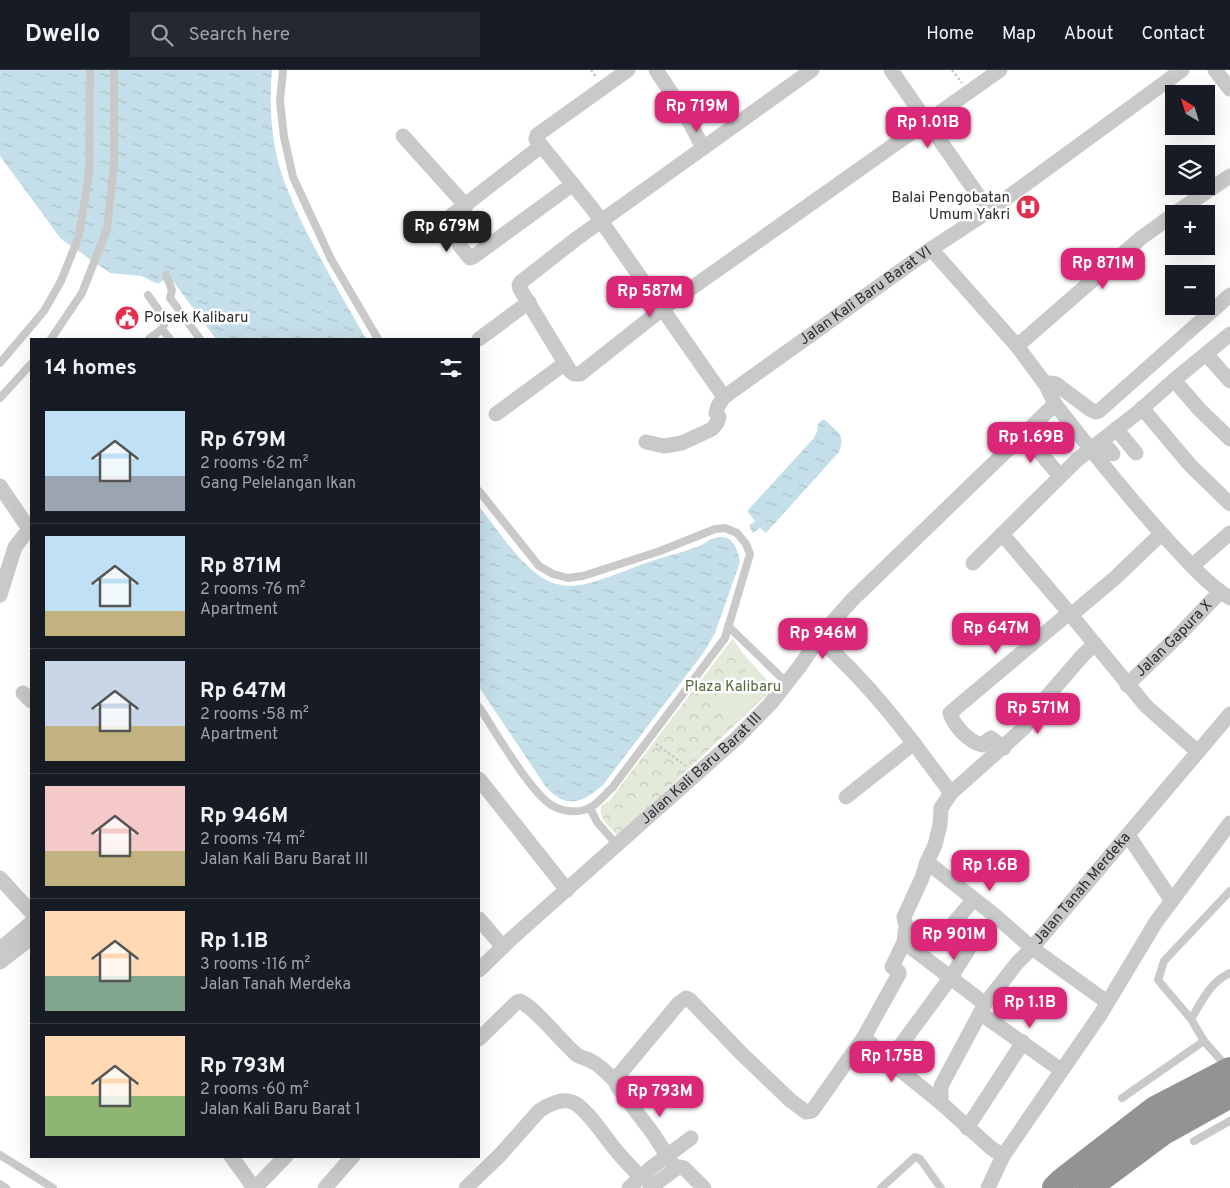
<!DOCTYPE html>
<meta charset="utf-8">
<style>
:root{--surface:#171b24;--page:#242831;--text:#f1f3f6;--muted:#9ea1a6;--line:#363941;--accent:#db2777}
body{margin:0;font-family:Overpass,sans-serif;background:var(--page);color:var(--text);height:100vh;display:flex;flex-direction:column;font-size:19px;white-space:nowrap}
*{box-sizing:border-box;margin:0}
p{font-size:16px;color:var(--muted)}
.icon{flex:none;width:28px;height:28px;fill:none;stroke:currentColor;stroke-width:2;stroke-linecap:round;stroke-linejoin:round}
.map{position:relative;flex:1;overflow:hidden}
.details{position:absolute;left:30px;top:268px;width:450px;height:820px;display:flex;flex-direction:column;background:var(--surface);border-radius:0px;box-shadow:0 5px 20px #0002}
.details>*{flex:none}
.needle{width:32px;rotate:322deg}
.buttons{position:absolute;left:1165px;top:15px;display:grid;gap:10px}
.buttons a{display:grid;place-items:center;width:50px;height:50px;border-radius:0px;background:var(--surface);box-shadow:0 5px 20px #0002;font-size:25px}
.price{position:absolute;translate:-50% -42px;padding:0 11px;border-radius:10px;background:var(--accent);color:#fff;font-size:16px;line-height:32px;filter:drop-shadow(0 1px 2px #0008)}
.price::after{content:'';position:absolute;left:50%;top:30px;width:15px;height:11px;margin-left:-8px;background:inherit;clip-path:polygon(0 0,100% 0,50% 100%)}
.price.selected{background:#222;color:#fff}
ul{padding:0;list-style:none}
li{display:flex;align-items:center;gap:15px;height:125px;padding:0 15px}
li+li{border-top:1px solid var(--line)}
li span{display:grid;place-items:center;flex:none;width:140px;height:100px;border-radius:0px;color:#555}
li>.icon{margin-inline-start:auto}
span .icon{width:60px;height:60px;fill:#fffc;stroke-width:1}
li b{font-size:21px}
h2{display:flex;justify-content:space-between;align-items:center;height:60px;padding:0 15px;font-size:21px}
header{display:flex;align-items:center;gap:30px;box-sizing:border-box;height:70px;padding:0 25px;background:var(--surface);border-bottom:1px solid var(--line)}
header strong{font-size:24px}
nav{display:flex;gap:28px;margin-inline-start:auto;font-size:18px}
.search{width:350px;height:45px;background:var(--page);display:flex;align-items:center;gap:12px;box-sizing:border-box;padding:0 18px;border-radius:0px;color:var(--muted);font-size:19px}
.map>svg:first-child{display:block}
</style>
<header>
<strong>Dwello</strong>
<div class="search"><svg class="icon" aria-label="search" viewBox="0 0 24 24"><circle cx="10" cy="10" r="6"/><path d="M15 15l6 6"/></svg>Search here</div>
<nav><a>Home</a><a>Map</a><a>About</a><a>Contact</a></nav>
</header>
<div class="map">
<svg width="1230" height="1118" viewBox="0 0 1230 1118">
<defs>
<pattern id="park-crowns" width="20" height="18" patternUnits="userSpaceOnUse" patternTransform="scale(1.25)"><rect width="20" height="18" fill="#e4ead9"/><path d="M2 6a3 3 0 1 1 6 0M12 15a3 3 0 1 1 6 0" fill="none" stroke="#c4c9ba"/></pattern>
<pattern id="water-ripples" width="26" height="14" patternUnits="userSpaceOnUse" patternTransform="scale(1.25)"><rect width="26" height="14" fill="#c5dfea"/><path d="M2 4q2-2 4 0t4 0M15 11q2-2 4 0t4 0" fill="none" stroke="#a9c0c9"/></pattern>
</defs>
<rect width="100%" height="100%" fill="#fff"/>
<path fill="url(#park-crowns)" d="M733,568L740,580L774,618L618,766C610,757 598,749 601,736L609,731Z"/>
<g fill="#e4ead9">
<path d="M752,595L773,618L734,654L713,631Z"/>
<path d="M641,726L649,734L627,755L619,747Z"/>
</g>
<g fill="url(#water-ripples)">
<path d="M0,0H272C269,34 271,69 281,102C300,158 337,217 366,269H216L169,206L158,214L141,206L110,203L61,169L0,86Z"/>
<path d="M822,350H825C837,362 846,364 839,382L766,463L760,458L753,463L749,456L755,451L747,441L813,369L817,362L818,354Z"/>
<path d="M479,436C496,458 523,499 548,511C558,516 574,517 585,514C606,509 626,500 646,493C663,487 680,483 697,477C705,474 711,467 721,467C734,467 738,481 740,492L715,563L704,582L603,715C582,733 567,740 546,717L479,617Z"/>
</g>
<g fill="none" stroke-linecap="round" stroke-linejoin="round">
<g stroke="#c9c9c9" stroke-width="2.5" stroke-dasharray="2.5 2.5" stroke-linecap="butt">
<path d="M591,0L596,7"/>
<path d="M952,0L962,13"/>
<path d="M656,674L686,696"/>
</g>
<g stroke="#c9c9c9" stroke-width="8">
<path d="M283,0L280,31L284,67L293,107L331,189L378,269"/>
<path d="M166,205L172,220L170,228L200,269"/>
<path d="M148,225L162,245L165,253L162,259L149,269"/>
<path d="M162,259L170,269"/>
<path d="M51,269L82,223L107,159L114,95V0"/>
<path d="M0,293L44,241L61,211L79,166L89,104L90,0"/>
<path d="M0,328L31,294"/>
<path d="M479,421L539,496L553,504L568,508L583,506L660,481L715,459L725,458L737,463L746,474L750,484L725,568L612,718C605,724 598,734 589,738C579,743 565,742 555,737C533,728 494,659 479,637"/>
<path d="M728,556L787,613"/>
<path d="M590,738L597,752L617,775"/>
<path d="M1191,949C1202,931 1210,912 1230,903"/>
<path d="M1226,996L1204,971L1191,949L1158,910L1164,891L1230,821"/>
<path d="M1122,1028L1204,971"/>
<path d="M1194,1071L1230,1051"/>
<path d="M0,1085L53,1118"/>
<path d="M0,1114L6,1118"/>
<path d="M881,1118L915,1087L920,1089L941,1118"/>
</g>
<g stroke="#c9c9c9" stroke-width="15">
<path d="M628,0L537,65L536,69L592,138L724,327"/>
<path d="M656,0L686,45L703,78"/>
<path d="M812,0L576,169L521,212L519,215L520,219L570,301L574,304H580L662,239L1000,0"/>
<path d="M891,0L989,141"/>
<path d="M1215,0L1230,19"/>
<path d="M403,66L466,136"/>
<path d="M541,76L451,146L460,176L470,188L473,187L573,114"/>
<path d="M1174,144L1230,106"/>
<path d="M931,179L1017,276L1046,315L1055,334C1093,383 1131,431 1173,476C1191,495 1208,515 1230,528"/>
<path d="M479,269L529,232"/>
<path d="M1017,276L1141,168L1174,144"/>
<path d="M1206,284L1230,311"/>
<path d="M1174,310L1199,339L1230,369"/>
<path d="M1046,315L1050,313L1056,314L1091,340L1096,342L1099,341L1230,225"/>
<path d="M1142,338L1190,395L1230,434"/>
<path d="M496,344L564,294"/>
<path d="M1116,359L1136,383"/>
<path d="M1024,364L1060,406"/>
<path d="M1102,371L1113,384"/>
<path id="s1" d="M646,372L664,376L682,373L712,359L717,353L719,347L716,343L718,336L724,327L931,179L989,141L1182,0"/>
<path d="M0,416L31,462"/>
<path d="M1002,464L1071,545L1146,636L1198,682"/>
<path d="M973,493L1078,389L1137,343L1174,310L1230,264"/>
<path d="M1192,496L1230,463"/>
<path d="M0,525L15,477L29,459"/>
<path d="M1071,545L1115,508L1161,464"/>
<path d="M819,569C870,613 911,669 951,723"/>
<path id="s2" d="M1127,615L1179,565L1220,522"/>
<path d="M23,623L31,631"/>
<path d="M1004,678L991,668L982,675C969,672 954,656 950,643L1069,543"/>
<path d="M479,709L567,820"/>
<path d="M846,727L914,673"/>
<path d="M1128,765L1172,831"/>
<path d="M927,792L998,848L1032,878L1107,932"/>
<path d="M0,808L31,842"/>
<path d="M479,849L503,877"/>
<path d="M904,872L985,934"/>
<path d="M0,879L31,853"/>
<path d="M0,892L31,868"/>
<path id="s3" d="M479,900L511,869L737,668L771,633L800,596L822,564L852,530L1055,334"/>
<path d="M980,943L1061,1000"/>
<path d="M864,967L889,991L941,1033"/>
<path d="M479,969L517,932L520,931C539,941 559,970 577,985C581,988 587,988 591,991C600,995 608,1004 615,1011"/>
<path d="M889,991L951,907L968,880L947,861L974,829"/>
<path d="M967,1058L1023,972"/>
<path d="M231,1086L254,1118"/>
<path d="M1003,1086L1100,945L1156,852L1230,753"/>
<path d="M675,1098L654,1065L617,1016L615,1011L618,1006L679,933L686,928L690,930L742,984L790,1030L806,1042L812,1041L864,967L899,904V902L892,897L904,872L906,856L904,847L922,808L927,792L935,775L940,755L941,738L951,723L1024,658L1038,637L1083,585L1095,574"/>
<path d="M255,1118L286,1086"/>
<path d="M325,1118L353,1086"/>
<path d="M466,1118L500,1085L539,1041C547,1035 562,1028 572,1032C585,1036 605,1067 614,1078C623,1089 632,1098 641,1108"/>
<path d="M629,1118L652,1097L691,1068"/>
<path d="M650,1118L678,1097L684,1098L704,1118"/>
<path id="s4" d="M988,1118L1003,1086L991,1078L941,1033V1016L985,934L1017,893L1032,878L1230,644"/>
</g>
<g stroke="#939393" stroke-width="26">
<path d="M1055,1118L1062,1111L1155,1039L1230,1000"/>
<path d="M1088,1118L1162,1063L1230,1025"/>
</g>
</g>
<defs>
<symbol id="hospital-disc" viewBox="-11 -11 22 22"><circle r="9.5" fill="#e22f4f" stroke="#fff"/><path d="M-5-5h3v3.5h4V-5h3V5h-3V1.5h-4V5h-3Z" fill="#fff"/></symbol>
<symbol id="civic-disc" viewBox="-11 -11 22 22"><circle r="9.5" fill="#e22f4f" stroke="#fff"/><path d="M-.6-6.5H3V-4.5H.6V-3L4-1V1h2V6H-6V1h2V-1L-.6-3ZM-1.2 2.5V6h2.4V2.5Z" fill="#fff"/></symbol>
</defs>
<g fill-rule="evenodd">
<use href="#hospital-disc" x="1014" y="123" width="28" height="28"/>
<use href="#civic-disc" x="113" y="234" width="28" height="28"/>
</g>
<g text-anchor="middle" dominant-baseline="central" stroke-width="5" stroke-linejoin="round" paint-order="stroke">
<g font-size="15" fill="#2c2c2c" stroke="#fff" text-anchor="end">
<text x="1010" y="128">Balai Pengobatan<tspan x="1010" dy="17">Umum Yakri</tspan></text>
<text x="144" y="248" text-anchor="start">Polsek Kalibaru</text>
</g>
<g font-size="15" fill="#2c2c2c" stroke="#fff">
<text stroke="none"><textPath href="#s1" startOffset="281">Jalan Kali Baru Barat VI</textPath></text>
<text stroke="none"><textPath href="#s2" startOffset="66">Jalan Gapura X</textPath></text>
<text stroke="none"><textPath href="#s3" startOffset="300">Jalan Kali Baru Barat III</textPath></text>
<text stroke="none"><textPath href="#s4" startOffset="378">Jalan Tanah Merdeka</textPath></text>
</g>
<g font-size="15" fill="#54663a" stroke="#fff">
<text x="733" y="617">Plaza Kalibaru</text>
</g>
</g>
</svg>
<div class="buttons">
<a><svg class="needle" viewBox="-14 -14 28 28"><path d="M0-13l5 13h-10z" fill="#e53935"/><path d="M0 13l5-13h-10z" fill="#9ea1a6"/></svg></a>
<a><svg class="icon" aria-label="layers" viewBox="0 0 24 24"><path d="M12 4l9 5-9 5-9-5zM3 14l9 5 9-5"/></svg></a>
<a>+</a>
<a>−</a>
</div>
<b class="price" style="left:697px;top:63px">Rp 719M</b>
<b class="price" style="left:928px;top:79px">Rp 1.01B</b>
<b class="price selected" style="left:447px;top:183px">Rp 679M</b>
<b class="price" style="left:1103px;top:220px">Rp 871M</b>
<b class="price" style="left:650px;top:248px">Rp 587M</b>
<b class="price" style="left:1031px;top:394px">Rp 1.69B</b>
<b class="price" style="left:996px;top:585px">Rp 647M</b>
<b class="price" style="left:823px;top:590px">Rp 946M</b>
<b class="price" style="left:1038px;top:665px">Rp 571M</b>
<b class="price" style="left:990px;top:822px">Rp 1.6B</b>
<b class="price" style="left:954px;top:891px">Rp 901M</b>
<b class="price" style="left:1030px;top:959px">Rp 1.1B</b>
<b class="price" style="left:892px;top:1013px">Rp 1.75B</b>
<b class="price" style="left:660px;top:1048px">Rp 793M</b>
<section class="details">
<h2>14 homes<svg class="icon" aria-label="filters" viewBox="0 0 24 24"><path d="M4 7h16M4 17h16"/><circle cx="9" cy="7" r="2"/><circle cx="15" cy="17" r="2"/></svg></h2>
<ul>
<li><span style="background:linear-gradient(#bfe0f5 65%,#9aa5b1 0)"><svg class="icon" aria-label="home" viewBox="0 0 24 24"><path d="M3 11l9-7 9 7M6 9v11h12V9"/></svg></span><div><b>Rp 679M</b><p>2 rooms · 62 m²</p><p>Gang Pelelangan Ikan</p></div></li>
<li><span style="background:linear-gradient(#bfe0f5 75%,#c2b280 0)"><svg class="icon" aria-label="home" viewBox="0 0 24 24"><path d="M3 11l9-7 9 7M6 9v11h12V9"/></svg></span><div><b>Rp 871M</b><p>2 rooms · 76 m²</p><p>Apartment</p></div></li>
<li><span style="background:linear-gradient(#c9d6e8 65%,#c2b280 0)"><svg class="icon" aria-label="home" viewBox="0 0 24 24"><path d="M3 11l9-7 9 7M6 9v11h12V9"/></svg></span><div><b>Rp 647M</b><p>2 rooms · 58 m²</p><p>Apartment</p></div></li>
<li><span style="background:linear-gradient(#f6c9c9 65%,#c2b280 0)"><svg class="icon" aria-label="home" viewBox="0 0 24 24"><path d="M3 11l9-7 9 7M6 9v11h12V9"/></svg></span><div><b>Rp 946M</b><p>2 rooms · 74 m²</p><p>Jalan Kali Baru Barat III</p></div></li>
<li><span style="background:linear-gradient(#ffd9b3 65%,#7fa58c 0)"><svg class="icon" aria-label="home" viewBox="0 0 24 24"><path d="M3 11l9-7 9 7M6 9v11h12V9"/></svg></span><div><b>Rp 1.1B</b><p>3 rooms · 116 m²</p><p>Jalan Tanah Merdeka</p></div></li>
<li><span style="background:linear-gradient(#ffd9b3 60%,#8fb573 0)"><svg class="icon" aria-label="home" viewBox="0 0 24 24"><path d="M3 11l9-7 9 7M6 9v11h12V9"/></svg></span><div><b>Rp 793M</b><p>2 rooms · 60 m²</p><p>Jalan Kali Baru Barat 1</p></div></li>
</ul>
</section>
</div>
